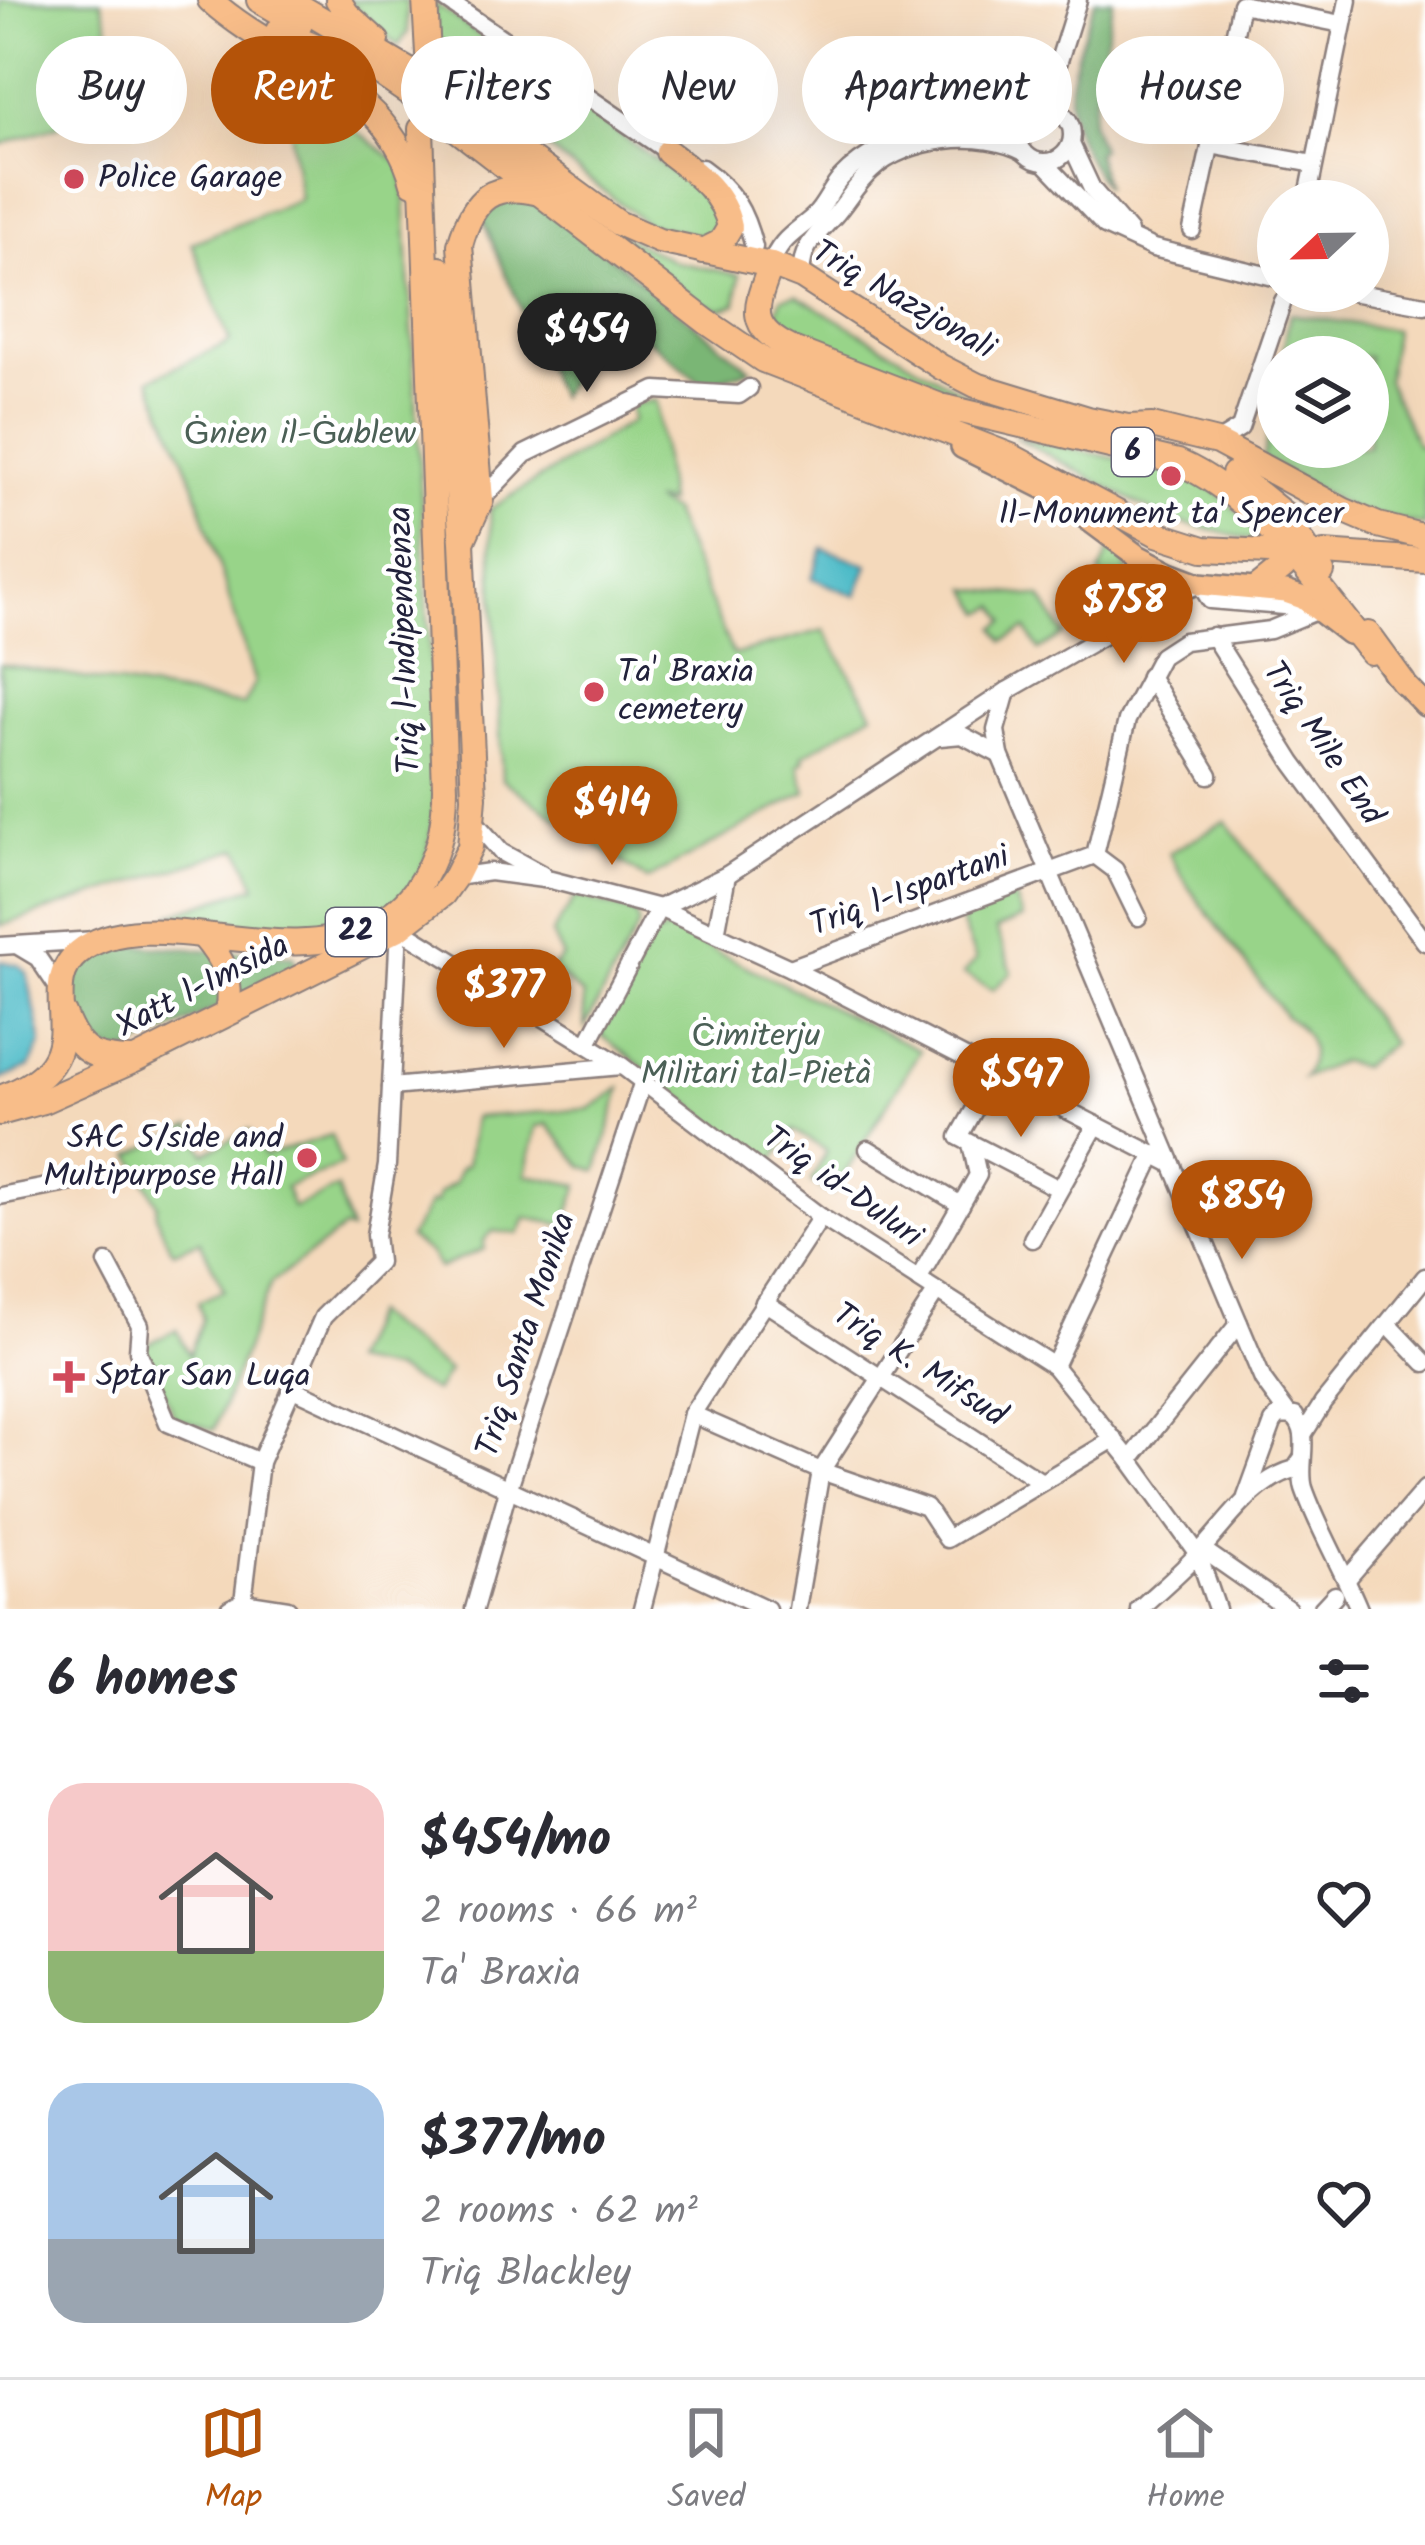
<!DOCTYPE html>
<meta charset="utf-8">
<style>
:root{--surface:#fff;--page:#f7f7f7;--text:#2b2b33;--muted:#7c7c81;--line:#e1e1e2;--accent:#b45309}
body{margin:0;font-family:Kalam,sans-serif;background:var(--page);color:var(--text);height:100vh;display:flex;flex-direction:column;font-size:45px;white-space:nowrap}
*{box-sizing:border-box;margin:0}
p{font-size:39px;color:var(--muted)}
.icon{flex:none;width:66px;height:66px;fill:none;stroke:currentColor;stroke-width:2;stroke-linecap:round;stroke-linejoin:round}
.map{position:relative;height:1609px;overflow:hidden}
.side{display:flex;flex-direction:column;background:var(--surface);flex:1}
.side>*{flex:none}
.top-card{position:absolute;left:36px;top:36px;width:1353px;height:108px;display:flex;gap:24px}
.needle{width:78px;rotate:248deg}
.fabs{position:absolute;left:1257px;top:180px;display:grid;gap:24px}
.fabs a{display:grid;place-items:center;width:132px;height:132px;border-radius:50%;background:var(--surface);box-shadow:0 12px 48px #0002;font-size:60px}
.price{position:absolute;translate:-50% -102px;padding:0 27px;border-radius:42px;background:var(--accent);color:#fff;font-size:39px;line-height:78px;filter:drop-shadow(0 3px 6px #0008)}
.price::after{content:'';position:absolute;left:50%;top:72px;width:36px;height:27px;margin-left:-18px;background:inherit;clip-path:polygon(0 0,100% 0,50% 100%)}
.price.selected{background:#222;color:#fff}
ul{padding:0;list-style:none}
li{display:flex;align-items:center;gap:36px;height:300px;padding:0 48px}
li span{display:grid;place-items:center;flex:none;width:336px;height:240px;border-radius:36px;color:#555}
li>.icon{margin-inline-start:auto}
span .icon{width:144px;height:144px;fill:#fffc;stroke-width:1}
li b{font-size:51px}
h2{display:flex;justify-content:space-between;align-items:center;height:144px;padding:0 48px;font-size:51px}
.tag{padding:0 42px;border-radius:54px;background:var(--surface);box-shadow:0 12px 48px #0002;font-size:42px;line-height:108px}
.tag.selected{background:var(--accent);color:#fff}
.tabs{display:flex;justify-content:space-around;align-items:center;height:168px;border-top:3px solid var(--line);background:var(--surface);font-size:33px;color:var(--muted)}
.tabs a{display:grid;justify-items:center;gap:6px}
.tabs .selected{color:var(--accent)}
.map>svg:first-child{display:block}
</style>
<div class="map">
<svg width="1425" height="1609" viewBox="0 0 1425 1609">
<rect width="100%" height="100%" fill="#fff"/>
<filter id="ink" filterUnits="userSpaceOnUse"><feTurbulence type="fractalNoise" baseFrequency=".00833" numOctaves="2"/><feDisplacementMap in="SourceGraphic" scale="24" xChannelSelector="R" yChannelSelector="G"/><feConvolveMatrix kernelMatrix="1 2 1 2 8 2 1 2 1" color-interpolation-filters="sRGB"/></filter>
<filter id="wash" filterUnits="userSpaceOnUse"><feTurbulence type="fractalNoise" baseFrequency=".004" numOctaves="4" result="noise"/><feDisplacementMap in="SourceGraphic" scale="48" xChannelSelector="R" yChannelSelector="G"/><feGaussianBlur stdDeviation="2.7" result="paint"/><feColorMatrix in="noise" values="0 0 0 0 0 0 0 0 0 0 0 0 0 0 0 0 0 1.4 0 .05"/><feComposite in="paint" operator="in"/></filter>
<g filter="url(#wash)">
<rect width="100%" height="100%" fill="#f4d9bb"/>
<g fill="#98d489" stroke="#5d7b62" stroke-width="3">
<path d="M0,0H101L129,102L0,145Z"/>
<path d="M348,0H406L408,32L398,46Z"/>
<path d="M434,3L699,191L720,219L709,238L647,224L435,62Z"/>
<path d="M283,80L403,165L437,787C433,810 433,839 425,861C387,962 250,928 169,915L256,886L239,848L0,926V664L243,705L255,683L194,483L150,379L230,342L192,243L300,199Z"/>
<path d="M594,222L677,262L740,275L736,304L721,309L702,304Z"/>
<path d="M796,295L986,406L982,413L783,329L777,310L782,298Z"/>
<path d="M1290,314L1394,330L1387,381L1417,445L1425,448V526L1354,510L1263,459L1278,380V447H1368V357H1282Z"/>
<path d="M656,400L668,503L653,501L672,512L733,655L824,630L873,713L802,756L804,761L798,765L806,792L647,880L502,780L490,509L632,421L630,405Z"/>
<path d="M1014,436L1201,477L1272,545L1166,519Z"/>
<path d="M1110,549L1125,561L1134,595L1119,604L1100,573Z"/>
<path d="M969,589L1041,597L1064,635L1039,650L1026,629L1004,641L996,628L1006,621L997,606L984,613Z"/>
<path d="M1226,821L1392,1043L1362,1067L1341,1061L1303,1078C1319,1052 1310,1031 1285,1016L1189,888L1169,853Z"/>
<path d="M576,896L635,913L639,925L585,1027L583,995L551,969L563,957L552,934Z"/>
<path d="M1014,896L1022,918L996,929L1012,972L993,990L963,974L976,960L959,917Z"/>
<path d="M669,929L920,1050L832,1195L811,1181L827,1151L794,1130L770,1166L600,1034L652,936Z"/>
<path d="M621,1088L597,1171L583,1166L547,1124L536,1127L526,1175L579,1185L565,1225L526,1218L519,1234L493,1231L484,1240V1249L439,1268L431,1254L409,1238L430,1203H436L438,1195L454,1183L461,1167L467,1165L474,1117L589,1109Z"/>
<path d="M191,1126L205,1153L249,1130L265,1156L331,1135L342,1165L285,1187L293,1208L337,1188L350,1231L343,1229L271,1283L214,1430L175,1418L143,1346L177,1330L189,1355L203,1319L198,1302L224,1290L200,1241L173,1252L170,1248L156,1215L157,1203L132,1155Z"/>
<path d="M372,1314L448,1371L435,1392L395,1371L350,1362Z"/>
</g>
<g fill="#7ab675" stroke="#4e6c58" stroke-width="3">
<path d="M1095,0H1113L1091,121L1101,149L1096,153L1105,188C1052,105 1066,87 1095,0Z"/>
<path d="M534,196L751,369L704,385L619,315L558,397L482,218L502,199Z"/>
<path d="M117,944L293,956L297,969L123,1054C75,1040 65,1023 76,972Z"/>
</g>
<g fill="#4ebbc8" stroke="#386e82" stroke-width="3">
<path d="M823,548L868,565L856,596L812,578Z"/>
<path d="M0,961L19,965L27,973L42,1043L30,1067L0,1080Z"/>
</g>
</g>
<g filter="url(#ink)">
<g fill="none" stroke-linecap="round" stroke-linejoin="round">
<defs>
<g id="minor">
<path d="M446,0L673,155"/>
<circle cx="1045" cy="135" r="27"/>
<path d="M1037,109L1057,67L1078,0"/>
<path d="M1071,144L1092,189L1129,232"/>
<path d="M1210,145L1314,164"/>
<path d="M1046,164L1105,226L1153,248L1278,278"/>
<path d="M702,168C733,190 745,211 754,247L748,259"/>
<path d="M1307,201L1348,0"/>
<path d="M1192,230L1241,4L1342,24"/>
<path d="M771,265C779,240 795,233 813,217C825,206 830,190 841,178C863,154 900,137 932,132C962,127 997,131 1025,117"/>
<path d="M802,277C799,247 818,234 836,214C848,200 858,182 872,170C907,137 982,129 1024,152"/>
<path d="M1346,291L1425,305"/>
<path d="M1217,442L1240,428L1283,301"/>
<path d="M481,500L525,454L656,390L739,395L749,388"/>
<path d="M1130,620C1143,597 1152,580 1136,555"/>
<path d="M1213,636L1293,763L1425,942"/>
<path d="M1149,676L1209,775"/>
<path d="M1007,691L996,730L1000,755L1263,1380L1287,1413"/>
<path d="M940,737L962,735L1000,755"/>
<path d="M474,821L501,852L543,875"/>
<path d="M1095,855L1115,870L1138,917"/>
<path d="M455,877L490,872L551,880L659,908L790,968L1172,1164"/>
<path d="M659,908L727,875L1007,691L1176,594L1200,584L1210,600L1320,609"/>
<path d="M716,934L727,875"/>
<path d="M0,946L95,940"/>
<path d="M18,946L38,958L59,989"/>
<path d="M790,968L1095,855L1127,720L1161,656L1184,641L1270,630L1316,611"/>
<path d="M588,1043L659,908"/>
<path d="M995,1073L959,1137L1059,1189"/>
<path d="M391,1087L621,1066"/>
<path d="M868,1149L961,1205"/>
<path d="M0,1196L73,1182"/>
<path d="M1032,1239L1096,1125"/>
<path d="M107,1263L140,1325L138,1351L168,1423L260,1462"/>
<path d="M919,1278L978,1175L971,1144"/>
<path d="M764,1302L1040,1481"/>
<path d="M1388,1324L1425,1363"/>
<path d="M1054,1366L1154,1154"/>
<path d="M294,1389L767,1609"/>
<path d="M692,1414L821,1471L926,1507L947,1539L1114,1439"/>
<path d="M1293,1416C1313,1432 1297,1465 1304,1488C1317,1526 1343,1570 1359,1609"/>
<path d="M1304,1433L1323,1403L1425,1277"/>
<path d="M1130,1460L1239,1323"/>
<path d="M1246,1497L1273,1423L1279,1415L1295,1416"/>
<path d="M1202,1549L1288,1609"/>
<path d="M1348,1578L1425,1489"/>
<path d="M243,1602L260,1462L323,1317L378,1262L375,1235L387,1165L399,928L622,1066L821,1217L1054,1366L1130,1460L1198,1554L1217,1609"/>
<path d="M229,1609L243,1602L288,1609"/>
<path d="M474,1609L509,1487L643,1081"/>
<path d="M642,1609L692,1414L821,1217"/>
<path d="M797,1609L821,1471L936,1292"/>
<path d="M1139,1609C1160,1589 1183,1571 1202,1549C1229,1520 1254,1480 1295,1469L1301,1460"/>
<path d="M1322,1609L1335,1595"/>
</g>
<g id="major">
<path d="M962,447L1050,491L1136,555L1171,573L1200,584L1286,592L1303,598L1348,633"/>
<path d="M1394,673L1425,705"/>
</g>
<g id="highway">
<path d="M210,0C277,62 388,83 413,183"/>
<path d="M259,0L300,24"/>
<path d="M289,0L418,76L618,223L659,241L771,265L802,277L941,367L976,385L1088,419L1128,427L1152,426L1217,442L1343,510L1378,525L1425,537"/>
<path d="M338,0L347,14L377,41"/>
<path d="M425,0L428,54"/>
<path d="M278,31L379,73"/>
<path d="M366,64L416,98L707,322L763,360L1011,456L1157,534L1204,549L1269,552"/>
<path d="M668,152C695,173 723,192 730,227L721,242L703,251"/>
<path d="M771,265C756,306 745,325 790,348L956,412"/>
<path d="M945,407L1178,462C1263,500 1313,582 1371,652"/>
<path d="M1234,474L1284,514L1322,572"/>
<path d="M463,540L481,500L460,245C473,198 492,180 543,194"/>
<path d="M1324,553L1425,560"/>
<path d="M1259,587L1284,567L1289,543"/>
<path d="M1368,634L1403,682"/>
<path d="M203,936C224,960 233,981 227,1013"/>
<path d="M64,1014C79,1053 92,1059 132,1060"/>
<path d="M0,1098C109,1059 29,992 79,952C146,899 279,971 365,928C387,917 400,911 415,891C438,857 445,829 445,788L421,129"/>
<path d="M0,1113L43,1101L135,1060L399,928L443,894L455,877L470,847L474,797L462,542L440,269"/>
</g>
</defs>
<use href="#minor" stroke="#8b7e7b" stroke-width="21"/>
<use href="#major" stroke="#8b7e7b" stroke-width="26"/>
<use href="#highway" stroke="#8b7e7b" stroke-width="28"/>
<use href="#minor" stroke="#fff" stroke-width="16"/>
<use href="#major" stroke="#f8bd89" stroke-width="21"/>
<use href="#highway" stroke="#f8bd89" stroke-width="24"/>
</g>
</g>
<g fill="#d1495b" stroke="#fff" stroke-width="4.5">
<circle cx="74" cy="179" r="12"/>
<circle cx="1171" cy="476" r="12"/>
<circle cx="594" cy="692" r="12"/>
<circle cx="307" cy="1158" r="12"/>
<path d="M63 1359h12v12h12v12h-12v12h-12v-12h-12v-12h12z"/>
</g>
<g text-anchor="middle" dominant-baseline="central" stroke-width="9" stroke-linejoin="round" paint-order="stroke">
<g fill="#fff" stroke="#646476" stroke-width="3">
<rect x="1112" y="428" width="42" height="48" rx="9"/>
<rect x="326" y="908" width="60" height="48" rx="9"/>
</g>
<g font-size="30" font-weight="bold" fill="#22223b">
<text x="1133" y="452">6</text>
<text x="356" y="932">22</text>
</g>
<g font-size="33" fill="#22223b" stroke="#fff" text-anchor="start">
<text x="98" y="179">Police Garage</text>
<text x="1171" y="515" text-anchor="middle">Il-Monument ta' Spencer</text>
<text x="618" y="673">Ta' Braxia<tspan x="618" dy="38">cemetery</tspan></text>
<text x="283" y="1139" text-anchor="end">SAC 5/side and<tspan x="283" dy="38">Multipurpose Hall</tspan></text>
<text x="96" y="1377">Sptar San Luqa</text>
</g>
<g font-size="33" fill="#22223b" stroke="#fff">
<text transform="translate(903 301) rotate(30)">Triq Nazzjonali</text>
<text transform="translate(406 640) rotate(-92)">Triq l-Indipendenza</text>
<text transform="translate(1322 744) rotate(56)">Triq Mile End</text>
<text transform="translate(910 892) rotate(-20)">Triq l-Ispartani</text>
<text transform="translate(203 987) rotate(-27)">Xatt l-Imsida</text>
<text transform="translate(842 1188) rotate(35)">Triq id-Duluri</text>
<text transform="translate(527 1335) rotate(-72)">Triq Santa Monika</text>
<text transform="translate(919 1366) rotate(33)">Triq K. Mifsud</text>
</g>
<g font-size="33" fill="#4b6056" stroke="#fff">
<text x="300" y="435">Ġnien il-Ġublew</text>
<text x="756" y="1037">Ċimiterju<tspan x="756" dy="38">Militari tal-Pietà</tspan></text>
</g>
</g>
</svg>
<div class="fabs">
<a><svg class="needle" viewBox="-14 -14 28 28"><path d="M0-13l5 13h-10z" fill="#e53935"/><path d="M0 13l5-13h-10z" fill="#7c7c81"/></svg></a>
<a><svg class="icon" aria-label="layers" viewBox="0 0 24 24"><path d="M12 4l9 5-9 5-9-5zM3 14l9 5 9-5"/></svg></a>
</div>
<b class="price selected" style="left:587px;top:395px">$454</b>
<b class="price" style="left:1124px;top:666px">$758</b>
<b class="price" style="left:612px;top:868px">$414</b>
<b class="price" style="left:504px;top:1051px">$377</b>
<b class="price" style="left:1021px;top:1140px">$547</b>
<b class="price" style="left:1242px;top:1262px">$854</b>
<div class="top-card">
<a class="tag">Buy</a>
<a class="tag selected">Rent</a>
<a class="tag">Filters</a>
<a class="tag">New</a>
<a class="tag">Apartment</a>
<a class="tag">House</a>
</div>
</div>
<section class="side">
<h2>6 homes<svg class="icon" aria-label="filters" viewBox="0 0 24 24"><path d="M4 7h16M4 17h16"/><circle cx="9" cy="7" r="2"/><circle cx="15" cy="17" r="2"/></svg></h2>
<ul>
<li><span style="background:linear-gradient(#f6c9c9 70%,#8fb573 0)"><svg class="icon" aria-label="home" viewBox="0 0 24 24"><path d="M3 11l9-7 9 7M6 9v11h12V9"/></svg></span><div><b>$454/mo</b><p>2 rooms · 66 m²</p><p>Ta' Braxia</p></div><svg class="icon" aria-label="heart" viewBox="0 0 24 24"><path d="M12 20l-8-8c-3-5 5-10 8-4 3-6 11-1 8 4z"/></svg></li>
<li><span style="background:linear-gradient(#a9c7e8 65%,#9aa5b1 0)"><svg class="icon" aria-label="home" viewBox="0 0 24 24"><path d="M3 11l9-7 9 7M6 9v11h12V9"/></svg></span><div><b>$377/mo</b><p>2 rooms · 62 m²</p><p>Triq Blackley</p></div><svg class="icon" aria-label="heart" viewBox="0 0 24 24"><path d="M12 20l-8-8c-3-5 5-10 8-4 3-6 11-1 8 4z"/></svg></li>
</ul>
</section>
<nav class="tabs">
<a class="selected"><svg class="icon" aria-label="map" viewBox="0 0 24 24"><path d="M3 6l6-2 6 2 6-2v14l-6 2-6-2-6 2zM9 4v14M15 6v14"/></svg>Map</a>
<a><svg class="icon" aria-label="saved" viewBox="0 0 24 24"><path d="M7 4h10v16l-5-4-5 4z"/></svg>Saved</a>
<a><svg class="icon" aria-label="home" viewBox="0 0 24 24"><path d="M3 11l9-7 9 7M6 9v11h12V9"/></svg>Home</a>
</nav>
